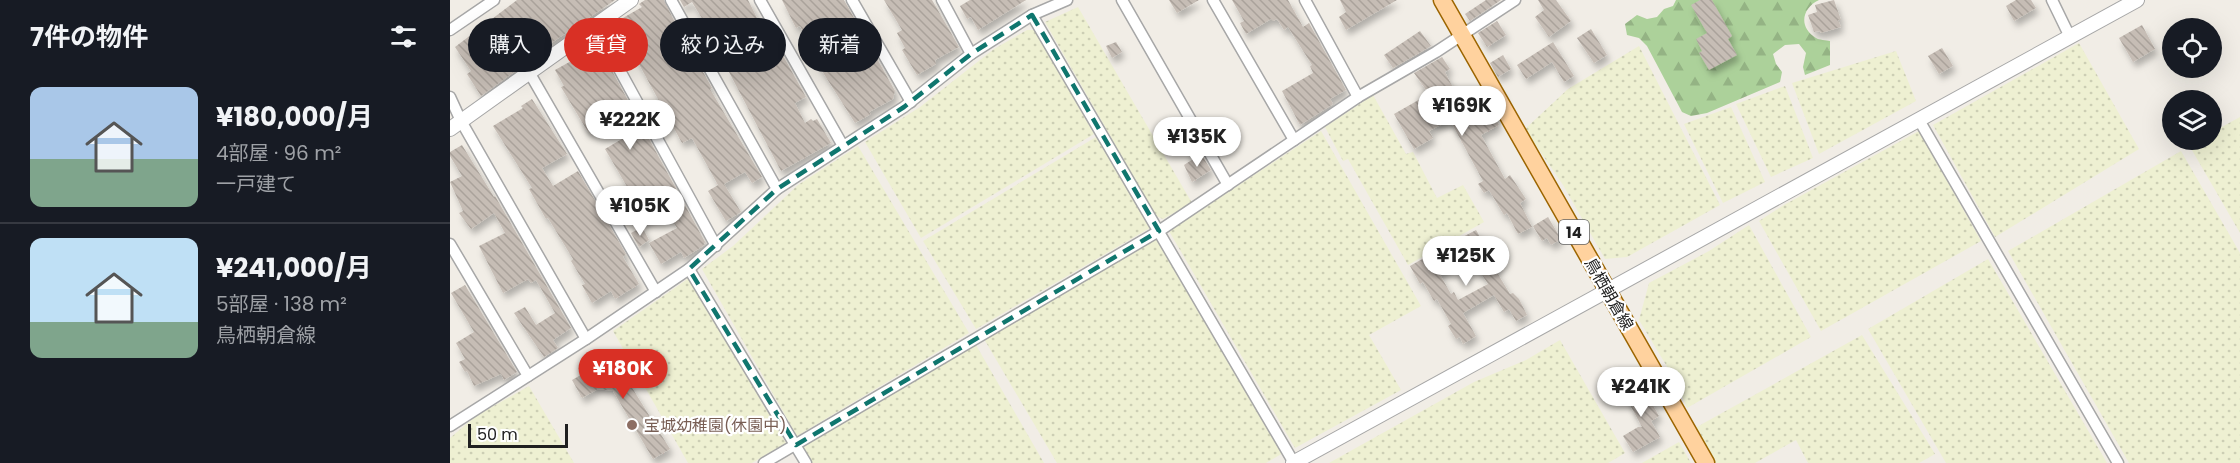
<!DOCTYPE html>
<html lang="ja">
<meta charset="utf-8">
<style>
:root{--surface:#171b24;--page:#242831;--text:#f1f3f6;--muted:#9ea1a6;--line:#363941;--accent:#d93025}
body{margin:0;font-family:Poppins,"Noto Sans JP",sans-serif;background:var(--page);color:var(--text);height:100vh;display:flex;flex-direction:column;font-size:22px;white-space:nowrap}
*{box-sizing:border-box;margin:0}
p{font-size:20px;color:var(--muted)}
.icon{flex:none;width:33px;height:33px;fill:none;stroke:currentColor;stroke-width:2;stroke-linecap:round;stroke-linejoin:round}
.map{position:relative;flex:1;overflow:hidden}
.sheet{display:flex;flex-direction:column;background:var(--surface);width:450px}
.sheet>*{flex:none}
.banner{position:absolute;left:18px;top:18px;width:570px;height:54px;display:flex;gap:12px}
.tools{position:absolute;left:1712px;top:18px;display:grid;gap:12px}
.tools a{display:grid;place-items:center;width:60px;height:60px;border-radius:50%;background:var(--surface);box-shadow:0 6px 24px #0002;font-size:30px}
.scale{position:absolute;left:18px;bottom:15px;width:100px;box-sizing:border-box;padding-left:6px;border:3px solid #202020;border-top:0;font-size:16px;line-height:21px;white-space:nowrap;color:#202020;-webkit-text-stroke:4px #fff;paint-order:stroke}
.price{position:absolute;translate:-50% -51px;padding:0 14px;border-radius:21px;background:#fff;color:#222;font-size:20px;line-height:39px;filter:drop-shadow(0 2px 3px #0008)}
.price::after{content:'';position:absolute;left:50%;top:36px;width:18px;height:14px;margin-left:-9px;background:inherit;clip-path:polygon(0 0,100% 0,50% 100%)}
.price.selected{background:var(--accent);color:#fff}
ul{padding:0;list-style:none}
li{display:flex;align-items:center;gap:18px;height:150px;padding:0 30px}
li+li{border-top:2px solid var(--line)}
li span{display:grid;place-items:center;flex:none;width:168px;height:120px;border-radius:12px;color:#555}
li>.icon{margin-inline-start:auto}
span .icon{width:72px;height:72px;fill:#fffc;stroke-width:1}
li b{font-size:26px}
h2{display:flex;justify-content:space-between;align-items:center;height:72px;padding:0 30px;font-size:26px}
.chip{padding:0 21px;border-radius:27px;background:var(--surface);box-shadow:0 6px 24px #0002;font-size:21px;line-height:54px}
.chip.selected{background:var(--accent);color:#fff}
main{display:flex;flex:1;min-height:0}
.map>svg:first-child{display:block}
</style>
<main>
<section class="sheet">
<h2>7件の物件<svg class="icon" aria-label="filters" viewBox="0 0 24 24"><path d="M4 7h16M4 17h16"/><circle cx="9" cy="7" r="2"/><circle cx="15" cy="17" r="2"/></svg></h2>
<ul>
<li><span style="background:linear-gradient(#a9c7e8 60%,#7fa58c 0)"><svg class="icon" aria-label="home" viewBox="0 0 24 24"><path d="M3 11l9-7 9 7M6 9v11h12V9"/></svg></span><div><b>¥180,000/月</b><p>4部屋 · 96 m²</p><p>一戸建て</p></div></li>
<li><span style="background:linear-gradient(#bfe0f5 70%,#7fa58c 0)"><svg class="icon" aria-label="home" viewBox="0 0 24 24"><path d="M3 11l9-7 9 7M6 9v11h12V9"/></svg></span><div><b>¥241,000/月</b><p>5部屋 · 138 m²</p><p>鳥栖朝倉線</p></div></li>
</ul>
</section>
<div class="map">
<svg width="1790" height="463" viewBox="0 0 1790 463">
<defs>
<pattern id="farmland-dots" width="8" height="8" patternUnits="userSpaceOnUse" patternTransform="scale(1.5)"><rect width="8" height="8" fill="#eef0d2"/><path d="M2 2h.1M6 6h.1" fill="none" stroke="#ccceb4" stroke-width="1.8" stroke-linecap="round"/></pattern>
<pattern id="forest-firs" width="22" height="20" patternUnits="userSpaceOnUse" patternTransform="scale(1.5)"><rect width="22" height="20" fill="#acd19a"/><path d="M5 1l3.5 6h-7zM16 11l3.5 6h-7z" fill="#94b384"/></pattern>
<pattern id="building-back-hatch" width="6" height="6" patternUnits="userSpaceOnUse" patternTransform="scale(1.5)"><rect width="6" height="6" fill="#c6bdb5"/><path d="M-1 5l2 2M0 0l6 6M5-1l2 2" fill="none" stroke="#aaa29b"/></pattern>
<filter id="shadow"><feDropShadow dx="3" dy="5.5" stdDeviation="3" flood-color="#0004"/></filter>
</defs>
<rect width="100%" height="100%" fill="#f1ede6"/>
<g fill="url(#farmland-dots)">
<path d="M628,7L742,203L713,219L706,216L595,22Z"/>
<path d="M577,30H585L644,134L471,238L415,142L470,107L544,49Z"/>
<path d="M1629,43L1689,149L1545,237L1483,125Z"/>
<path d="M1189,46L1270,205L1177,257L1155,259L1113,185L1075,129L1118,89Z"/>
<path d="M1446,51L1466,101L1369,154L1342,83Z"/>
<path d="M1335,86L1363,158L1321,177L1286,104Z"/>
<path d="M923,95L956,154L963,152L987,198L1013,185L1034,222L958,265L898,159L893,161L875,127Z"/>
<path d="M1281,107L1315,182L1273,203L1234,124Z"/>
<path d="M1790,117V233L1739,145L1749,140H1761V133Z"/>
<path d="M871,131L971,306L919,335L951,390L845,448L719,231Z"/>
<path d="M1469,131L1531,241L1371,331L1309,221L1334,205Z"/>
<path d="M646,137L700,228L526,329L473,241Z"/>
<path d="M408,146L519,333L347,436L252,269L283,246L348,185Z"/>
<path d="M1731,151L1790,253V463H1679L1558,251Z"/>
<path d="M1299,225L1361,337L1237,408L1225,380L1189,320L1199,283L1259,251Z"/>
<path d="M706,236L833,453L816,463H607L534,339Z"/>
<path d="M1538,259L1657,463H1496L1418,329Z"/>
<path d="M239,278L336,443L302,463H238L163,331Z"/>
<path d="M1412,335L1485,454L1469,463H1358L1346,440L1305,463H1265L1245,428Z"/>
<path d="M1110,340L1175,453L1158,463H879L1024,382L1076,360Z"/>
<path d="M526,345L594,463H361L351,446Z"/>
<path d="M79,386L124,463H0V438L26,416Z"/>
<path d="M1229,442L1241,463H1192Z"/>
</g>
<path fill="url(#forest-firs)" d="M1226,0H1369C1352,8 1348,27 1366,38C1369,40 1376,40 1380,41V65L1355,75L1353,67L1356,53L1349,44L1335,45L1323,54L1326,64L1332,72L1330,82L1257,113L1241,116L1232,112L1197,46L1189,38L1177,35L1175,24L1187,15L1197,19L1207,17L1214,9L1223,6Z"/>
<g fill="url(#building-back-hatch)" filter="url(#shadow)">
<path d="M67,0H165L85,54L86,56L31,96L17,74L21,71L5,47Z"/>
<path d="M195,0H214L245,64L248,63L262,88L260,89L312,177L302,183L295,172L274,184L291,212L276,221L258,191L268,185L242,138L232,143L166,22L192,7L189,4Z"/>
<path d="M230,0H298L308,20L312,18L356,97L345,103L355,123L361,119L363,121L367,119L381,143L331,171L279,72L285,69L264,31L261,33L242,2L234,7Z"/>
<path d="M332,0H394L445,91L443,99L419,112L421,114L405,123L367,63L369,62L350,26L346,28Z"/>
<path d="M434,0H482L509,47L485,60L486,64L467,75L452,50L455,48L447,33L452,30Z"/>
<path d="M520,0H576L528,30L521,17L517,19L510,6Z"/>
<path d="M719,0H749L727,13Z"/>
<path d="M782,0H838L853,27L859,23L896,90L880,99L883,104L850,125L832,91L863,73L860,66L862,65L838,27L834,30L827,19L823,21L821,19L796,34L790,23L794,21Z"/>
<path d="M890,0H947L896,30L889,17L896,12Z"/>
<path d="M1036,0H1051L1020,21L1015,14Z"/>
<path d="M1088,0H1106L1121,21L1099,37L1085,17L1094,10Z"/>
<path d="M1250,0H1262L1282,36L1278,39L1287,55L1259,70L1249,53L1252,51L1246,39L1257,33L1241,5Z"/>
<path d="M1384,0L1391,20H1388L1391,27L1371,33L1370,31L1364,32L1358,15L1367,12L1365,5Z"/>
<path d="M1566,0H1581L1586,8L1564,21L1556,6Z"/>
<path d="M1047,21L1056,35L1037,47L1028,33Z"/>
<path d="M1692,25L1705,49L1683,62L1669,38Z"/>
<path d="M1141,29L1157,55L1144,63L1127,38Z"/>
<path d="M970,31L981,46L943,68L934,55Z"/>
<path d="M666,42L672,52L662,58L656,46Z"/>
<path d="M1103,42L1124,76L1114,82L1102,62L1076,79L1067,65Z"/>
<path d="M149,47L255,242L253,246L234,258L231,252L211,264L199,243L227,228L216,210L193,222L183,203L186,202L155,149L177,136L164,117L138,132L111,87L114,86L105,70L123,60L124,62Z"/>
<path d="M1492,48L1503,66L1489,74L1478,56Z"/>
<path d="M1053,55L1061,69L1048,77L1040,63Z"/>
<path d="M992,57L1000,69L995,72L1020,121L1040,110L1049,125L1031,135L1055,179L1060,175L1076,199L1070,203L1082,227L1068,234L1057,213L1054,215L1039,190L1034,193L1028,184L1033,181L1000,120L979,131L983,138L964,149L944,114L979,94L964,73Z"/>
<path d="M82,99L117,154L92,168L103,186L128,171L176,254L173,257L189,284L165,299L161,291L142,303L132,285L135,284L121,261L123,259L98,218L96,219L79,189L82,188L43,126L73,108L71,106Z"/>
<path d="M12,145L44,197L45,196L121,328L103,340L108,348L94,357L64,313L75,307L86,325L105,313L86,280L81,283L78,279L53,293L29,246L55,233L44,213L21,229L9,213L13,211L0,182L12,176L0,156V152Z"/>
<path d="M751,154L761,170L742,182L734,165Z"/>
<path d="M1098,217L1111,239L1101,245L1097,238L1092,241L1083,226Z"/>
<path d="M192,227L199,240L189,247L181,233Z"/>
<path d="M1026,230L1046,264L1043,266L1060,294L1063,293L1069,299L1077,315L1066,321L1059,309L1054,312L1044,295L1013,313L1026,336L1013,344L1010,337L1006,339L998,326L1001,324L987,299L984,301L973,282L970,284L960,266L988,250L998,268L989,273L1001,294L1004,292L1008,300L1038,284L1009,239Z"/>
<path d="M15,285L67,372L54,380L51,374L24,386L17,371L15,372L9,362L15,359L6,343L24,332L1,293Z"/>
<path d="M154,355L163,357L220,449L203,459L163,391L148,389L132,398L122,380L143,368L145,360Z"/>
<path d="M1190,383L1209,416L1201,421L1210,437L1183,452L1173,436L1188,427H1192L1173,392Z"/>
</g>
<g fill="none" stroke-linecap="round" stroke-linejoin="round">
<defs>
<g id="minor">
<path d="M221,0L327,189"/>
<path d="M310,0L393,146"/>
<path d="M402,0L461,102"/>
<path d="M492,0L521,54"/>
<path d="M672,0L778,185"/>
<path d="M763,0L844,140"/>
<path d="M855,0L908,97"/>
<path d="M1602,0L1620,37"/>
<path d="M582,15L844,463"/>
<path d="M145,25L266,246"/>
<path d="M0,30L44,0"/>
<path d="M79,72L206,292"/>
<path d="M0,97L11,121L136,339"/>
<path d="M1469,120L1668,463"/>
<path d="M0,244L78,376"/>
<path d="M239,269L356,463"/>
<path d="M0,426L136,339L239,269L327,189L454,107L521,54L582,15L617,0"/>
<path d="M314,463L709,231L908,97L986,52L1065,0"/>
</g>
<g id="tertiary">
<path d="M0,129L181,0"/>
<path d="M843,463L1687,0"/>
</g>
<path id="primary" d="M992,0L1256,463"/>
</defs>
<use href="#minor" stroke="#a7a7a7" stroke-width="13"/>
<use href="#tertiary" stroke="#a7a7a7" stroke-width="16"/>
<use href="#primary" stroke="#9c6500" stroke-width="19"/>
<use href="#minor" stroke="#fff" stroke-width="10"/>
<use href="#tertiary" stroke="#fff" stroke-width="14"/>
<use href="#primary" stroke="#ffd29e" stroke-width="16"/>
</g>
<path fill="none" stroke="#0f766e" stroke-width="4.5" stroke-dasharray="12 8" stroke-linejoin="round" d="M582,15L709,231L346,445L239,269L327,189L454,107L521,54Z"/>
<circle fill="#8d6e63" stroke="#fff" stroke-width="2" cx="182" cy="425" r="6"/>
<g text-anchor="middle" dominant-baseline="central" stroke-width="4.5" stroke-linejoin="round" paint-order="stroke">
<rect fill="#fff" stroke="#636363" stroke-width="1.5" x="1109" y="220" width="30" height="24" rx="4.5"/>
<g font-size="15" font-weight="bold" fill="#202020">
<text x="1124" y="232">14</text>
</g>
<g font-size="16" fill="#202020" stroke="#fff">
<text transform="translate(1159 294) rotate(60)">鳥栖朝倉線</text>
</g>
<g font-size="16" fill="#785e54" stroke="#fff" text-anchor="start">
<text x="194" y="425">宝城幼稚園(休園中)</text>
</g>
</g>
</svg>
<div class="tools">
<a><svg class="icon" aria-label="locate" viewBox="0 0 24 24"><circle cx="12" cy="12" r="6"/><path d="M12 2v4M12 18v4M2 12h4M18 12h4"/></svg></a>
<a><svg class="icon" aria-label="layers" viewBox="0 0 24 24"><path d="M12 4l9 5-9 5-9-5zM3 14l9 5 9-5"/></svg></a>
</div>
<div class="scale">50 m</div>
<b class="price" style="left:1012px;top:137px">¥169K</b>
<b class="price" style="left:180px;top:151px">¥222K</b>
<b class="price" style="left:747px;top:168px">¥135K</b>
<b class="price" style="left:190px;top:237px">¥105K</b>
<b class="price" style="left:1016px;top:287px">¥125K</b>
<b class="price selected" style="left:173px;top:400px">¥180K</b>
<b class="price" style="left:1191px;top:418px">¥241K</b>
<div class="banner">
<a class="chip">購入</a>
<a class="chip selected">賃貸</a>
<a class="chip">絞り込み</a>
<a class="chip">新着</a>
</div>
</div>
</main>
